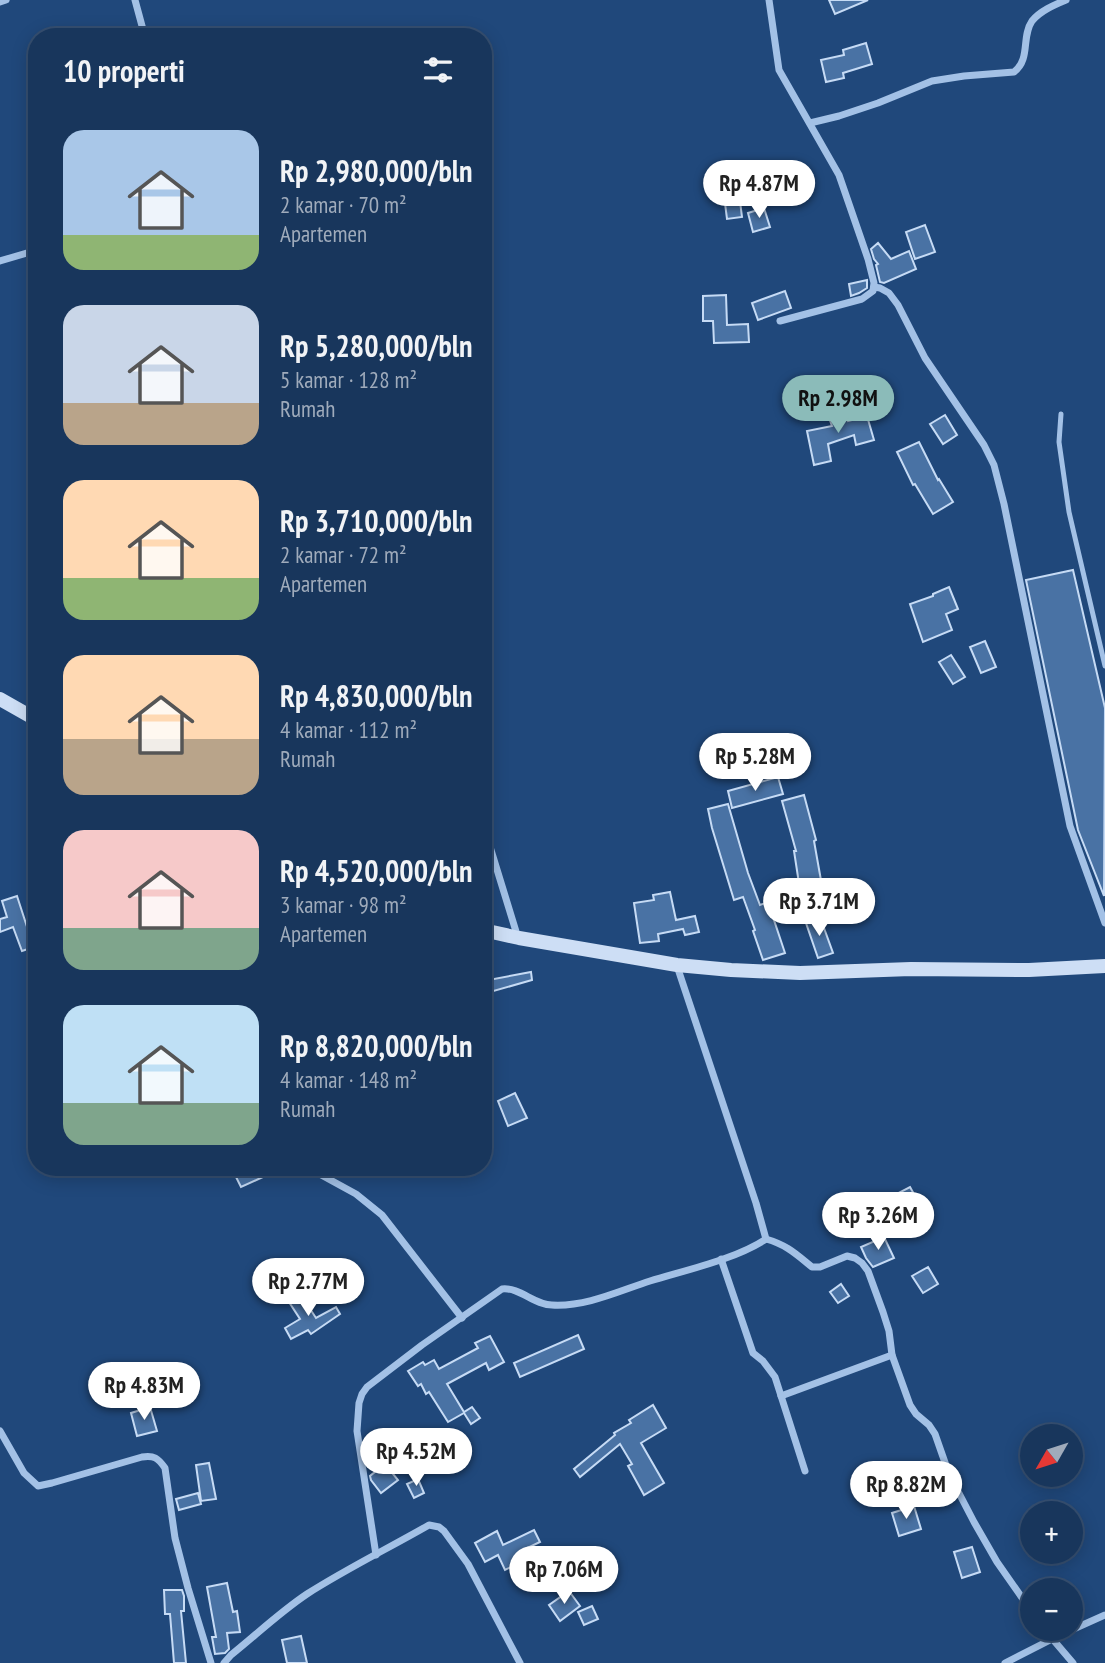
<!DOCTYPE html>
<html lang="id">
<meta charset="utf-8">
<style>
:root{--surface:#18365c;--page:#254165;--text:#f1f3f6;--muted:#9fabbb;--line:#365072;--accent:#8bbbb9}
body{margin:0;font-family:"PT Sans Narrow",sans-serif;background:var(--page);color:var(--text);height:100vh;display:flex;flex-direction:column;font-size:26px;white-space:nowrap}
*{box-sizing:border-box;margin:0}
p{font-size:23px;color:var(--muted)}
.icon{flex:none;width:38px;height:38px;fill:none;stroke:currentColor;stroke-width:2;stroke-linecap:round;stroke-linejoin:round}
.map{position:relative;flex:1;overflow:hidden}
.drawer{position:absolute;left:28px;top:28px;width:464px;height:1148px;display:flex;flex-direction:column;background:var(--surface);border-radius:28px;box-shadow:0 4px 18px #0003,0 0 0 2px var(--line)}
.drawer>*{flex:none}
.needle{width:46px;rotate:231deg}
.fabs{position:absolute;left:1020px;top:1424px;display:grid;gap:14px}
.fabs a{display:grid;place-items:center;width:63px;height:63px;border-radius:50%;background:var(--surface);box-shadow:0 4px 18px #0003,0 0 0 2px var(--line);font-size:35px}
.price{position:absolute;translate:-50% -60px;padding:0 16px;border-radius:24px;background:#fff;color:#222;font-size:23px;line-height:46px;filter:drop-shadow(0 2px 4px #0008)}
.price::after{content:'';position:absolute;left:50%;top:42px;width:21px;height:16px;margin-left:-10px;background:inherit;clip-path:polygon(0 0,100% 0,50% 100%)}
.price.active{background:var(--accent);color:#111}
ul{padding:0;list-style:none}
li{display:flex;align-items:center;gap:21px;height:175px;padding:0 35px}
li span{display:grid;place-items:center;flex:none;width:196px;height:140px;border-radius:21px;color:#555}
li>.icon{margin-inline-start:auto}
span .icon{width:84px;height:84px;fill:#fffc;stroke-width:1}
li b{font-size:30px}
h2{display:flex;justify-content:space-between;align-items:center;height:84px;padding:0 35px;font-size:30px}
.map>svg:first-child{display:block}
</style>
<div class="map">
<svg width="1105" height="1663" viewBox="0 0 1105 1663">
<rect width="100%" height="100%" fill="#20487b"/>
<g fill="#4972a4" stroke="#c6dbf5" stroke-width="2">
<path d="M829,0H868L835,14Z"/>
<path d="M866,43L872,64L843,73L844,78L826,82L821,60L844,55L843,50Z"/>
<path d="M737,178L742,217L727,219L722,180Z"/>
<path d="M764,208L770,227L753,232L748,213Z"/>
<path d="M925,225L935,252L915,259L906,232Z"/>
<path d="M878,243L891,259L909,251L916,269L884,283L880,282L876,265L878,264L874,259L871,249Z"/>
<path d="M867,280V288L859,293L851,296L849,284Z"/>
<path d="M785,291L791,308L758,320L752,303Z"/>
<path d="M726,295L727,325L748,324L749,342L714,343L713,321H703V296Z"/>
<path d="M844,410L848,421L867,416L874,440L856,445L854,435L828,444L831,461L814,465L807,431L832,426L828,415Z"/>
<path d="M945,415L957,435L943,444L930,424Z"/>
<path d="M919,442L938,480L939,479L953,502L933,514L915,484L913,485L897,452Z"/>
<path d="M1073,570L1105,708L1104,896L1078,830L1026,580Z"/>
<path d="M949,587L958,609L946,614L952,630L923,642L910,604L933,596V594Z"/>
<path d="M985,641L996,667L981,673L970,647Z"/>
<path d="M951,655L965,677L953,684L939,662Z"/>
<path d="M778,777L783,794L732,808L728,791Z"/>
<path d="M804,795L816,840L814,841L822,886L800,890L794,851H796L782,801Z"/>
<path d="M728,804L748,873L760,905L781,897L787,912L773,917L785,953L763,960L753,931L755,930L743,897L734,900L712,828L708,809Z"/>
<path d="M670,892L676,920L695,916L699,932L685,935L683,929L658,934L659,941L640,943L634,903L654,900L653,895Z"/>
<path d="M17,896L30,936L37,934V946L22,951L13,927L0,932V919L7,917L2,901Z"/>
<path d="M820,917L833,953L818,958L806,923Z"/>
<path d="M531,972L532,980L483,994V981Z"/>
<path d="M515,1093L527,1118L508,1126L498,1101Z"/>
<path d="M240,1167H265V1176L241,1187L233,1171Z"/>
<path d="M910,1187L919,1203L898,1214L889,1198Z"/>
<path d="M884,1237L894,1258L873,1267L866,1258L861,1247Z"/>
<path d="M928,1267L938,1284L923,1293L912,1276Z"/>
<path d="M841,1284L849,1296L838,1303L830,1292Z"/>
<path d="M301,1295L316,1318L336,1307L340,1314L311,1334L308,1330L291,1339L285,1328L300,1319L289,1302Z"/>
<path d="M578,1335L584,1349L520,1377L514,1363Z"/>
<path d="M490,1336L504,1362L489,1370L486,1363L447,1384L464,1412L472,1407L480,1418L471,1424L464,1413L448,1422L429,1392L426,1394L421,1384L418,1386L408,1371L423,1362L425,1365L434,1360L439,1369L478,1348L475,1343Z"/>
<path d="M653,1405L666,1428L641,1443L664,1483L644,1495L628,1466L632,1464L620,1444L580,1477L574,1469L615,1435L614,1433L631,1423L629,1420Z"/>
<path d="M150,1407L157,1431L137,1436L131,1413Z"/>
<path d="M209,1463L216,1499L201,1501L196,1465Z"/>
<path d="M385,1464L398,1480L381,1493L371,1480L370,1476Z"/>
<path d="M418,1479L424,1493L414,1498L407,1484Z"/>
<path d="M198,1493L201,1504L179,1510L176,1499Z"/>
<path d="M914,1506L921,1529L899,1536L892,1513Z"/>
<path d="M534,1530L540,1542L525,1549L533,1569L521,1574L517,1564L505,1570L498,1555L485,1562L475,1543L497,1531L503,1545Z"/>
<path d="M972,1547L980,1572L962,1578L954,1552Z"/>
<path d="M227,1583L233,1612L237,1611L240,1632L227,1633L229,1649L225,1653L215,1654L212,1637H216L207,1587Z"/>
<path d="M164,1590H182L184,1596V1611H181L186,1663H174L170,1614H165Z"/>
<path d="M569,1591L580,1606L560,1621L549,1605Z"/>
<path d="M592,1606L598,1619L584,1625L578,1612Z"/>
<path d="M301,1636L307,1663H287L282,1640Z"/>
</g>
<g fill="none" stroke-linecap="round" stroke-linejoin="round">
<path stroke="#a3c1e6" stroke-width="5" d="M1061,414L1059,442L1069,512L1105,666"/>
<g stroke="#a3c1e6" stroke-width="7">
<path d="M135,0L145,37"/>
<path d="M769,0L779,70L839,175L868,259L874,283L873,291L862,299L780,321"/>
<path d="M0,2L6,0"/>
<path d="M810,123L839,116L878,103L932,81L964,76L1014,72C1031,59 1021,37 1032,21C1040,11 1054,5 1066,0"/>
<path d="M0,261L37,250"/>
<path d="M874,287L880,288L889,293L898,305L925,358L984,445L994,465L1004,504L1070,826L1105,923"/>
<path d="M483,824L518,938"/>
<path d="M677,966L756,1203L766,1239C787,1245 796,1254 812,1267H820L847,1256L855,1258L862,1263L868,1271L883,1312L889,1331L892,1355L910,1405L916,1414L929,1425L935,1434L949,1474L974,1522L997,1562L1032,1612"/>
<path d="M314,1171L356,1194L382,1215L462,1318"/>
<path d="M721,1259L753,1353L763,1361L775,1377L805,1471"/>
<path d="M781,1396L892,1355"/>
<path d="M0,1431L24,1473L38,1486L52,1483L142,1457C154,1455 158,1458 165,1468L175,1538L188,1588L211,1663"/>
<path d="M376,1555L357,1431L359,1403L362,1394L367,1387L422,1345L502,1289C520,1287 534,1305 552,1305C586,1307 619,1291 650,1281C686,1270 736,1259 766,1239"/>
<path d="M1044,1629L1073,1663"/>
<path d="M224,1663L231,1655C256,1635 280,1612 307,1594C346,1569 389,1548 429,1525L439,1527L444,1531L468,1564L520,1663"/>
<path d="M1005,1663L1058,1636L1105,1615"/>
</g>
<g stroke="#cddef5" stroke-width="14">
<path d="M0,699L37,720"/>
<path d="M483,930L519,938L677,965L731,970L800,973L911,969L1029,970L1105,966"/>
</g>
</g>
</svg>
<div class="fabs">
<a><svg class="needle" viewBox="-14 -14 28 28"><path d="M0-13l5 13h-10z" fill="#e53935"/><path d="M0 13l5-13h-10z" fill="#9fabbb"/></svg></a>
<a>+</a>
<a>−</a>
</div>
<b class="price" style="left:759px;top:220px">Rp 4.87M</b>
<b class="price active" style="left:838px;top:435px">Rp 2.98M</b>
<b class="price" style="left:755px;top:793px">Rp 5.28M</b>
<b class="price" style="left:819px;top:938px">Rp 3.71M</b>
<b class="price" style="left:878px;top:1252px">Rp 3.26M</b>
<b class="price" style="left:308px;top:1318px">Rp 2.77M</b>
<b class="price" style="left:144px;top:1422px">Rp 4.83M</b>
<b class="price" style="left:416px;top:1488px">Rp 4.52M</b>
<b class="price" style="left:906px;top:1521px">Rp 8.82M</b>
<b class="price" style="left:564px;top:1606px">Rp 7.06M</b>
<section class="drawer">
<h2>10 properti<svg class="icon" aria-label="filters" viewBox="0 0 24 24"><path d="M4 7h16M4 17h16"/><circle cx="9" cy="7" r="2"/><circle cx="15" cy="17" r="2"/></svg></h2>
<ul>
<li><span style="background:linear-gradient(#a9c7e8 75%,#8fb573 0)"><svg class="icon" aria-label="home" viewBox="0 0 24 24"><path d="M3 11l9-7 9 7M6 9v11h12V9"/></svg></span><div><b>Rp 2,980,000/bln</b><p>2 kamar · 70 m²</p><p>Apartemen</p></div></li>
<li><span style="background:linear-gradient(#c9d6e8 70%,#b9a48a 0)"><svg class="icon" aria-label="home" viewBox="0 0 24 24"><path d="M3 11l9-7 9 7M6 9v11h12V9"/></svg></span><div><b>Rp 5,280,000/bln</b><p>5 kamar · 128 m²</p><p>Rumah</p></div></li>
<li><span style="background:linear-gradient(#ffd9b3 70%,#8fb573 0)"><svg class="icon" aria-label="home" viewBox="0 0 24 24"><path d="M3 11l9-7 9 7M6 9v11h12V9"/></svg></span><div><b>Rp 3,710,000/bln</b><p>2 kamar · 72 m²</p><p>Apartemen</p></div></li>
<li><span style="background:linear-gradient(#ffd9b3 60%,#b9a48a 0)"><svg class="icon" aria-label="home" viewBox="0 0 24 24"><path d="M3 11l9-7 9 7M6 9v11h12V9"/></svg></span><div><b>Rp 4,830,000/bln</b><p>4 kamar · 112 m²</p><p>Rumah</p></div></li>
<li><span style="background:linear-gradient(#f6c9c9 70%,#7fa58c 0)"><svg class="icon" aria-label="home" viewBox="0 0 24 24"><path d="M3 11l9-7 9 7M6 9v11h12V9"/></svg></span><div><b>Rp 4,520,000/bln</b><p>3 kamar · 98 m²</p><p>Apartemen</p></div></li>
<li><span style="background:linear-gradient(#bfe0f5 70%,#7fa58c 0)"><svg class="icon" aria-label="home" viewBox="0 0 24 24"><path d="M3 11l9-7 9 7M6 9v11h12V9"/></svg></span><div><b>Rp 8,820,000/bln</b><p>4 kamar · 148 m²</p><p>Rumah</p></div></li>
</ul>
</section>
</div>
